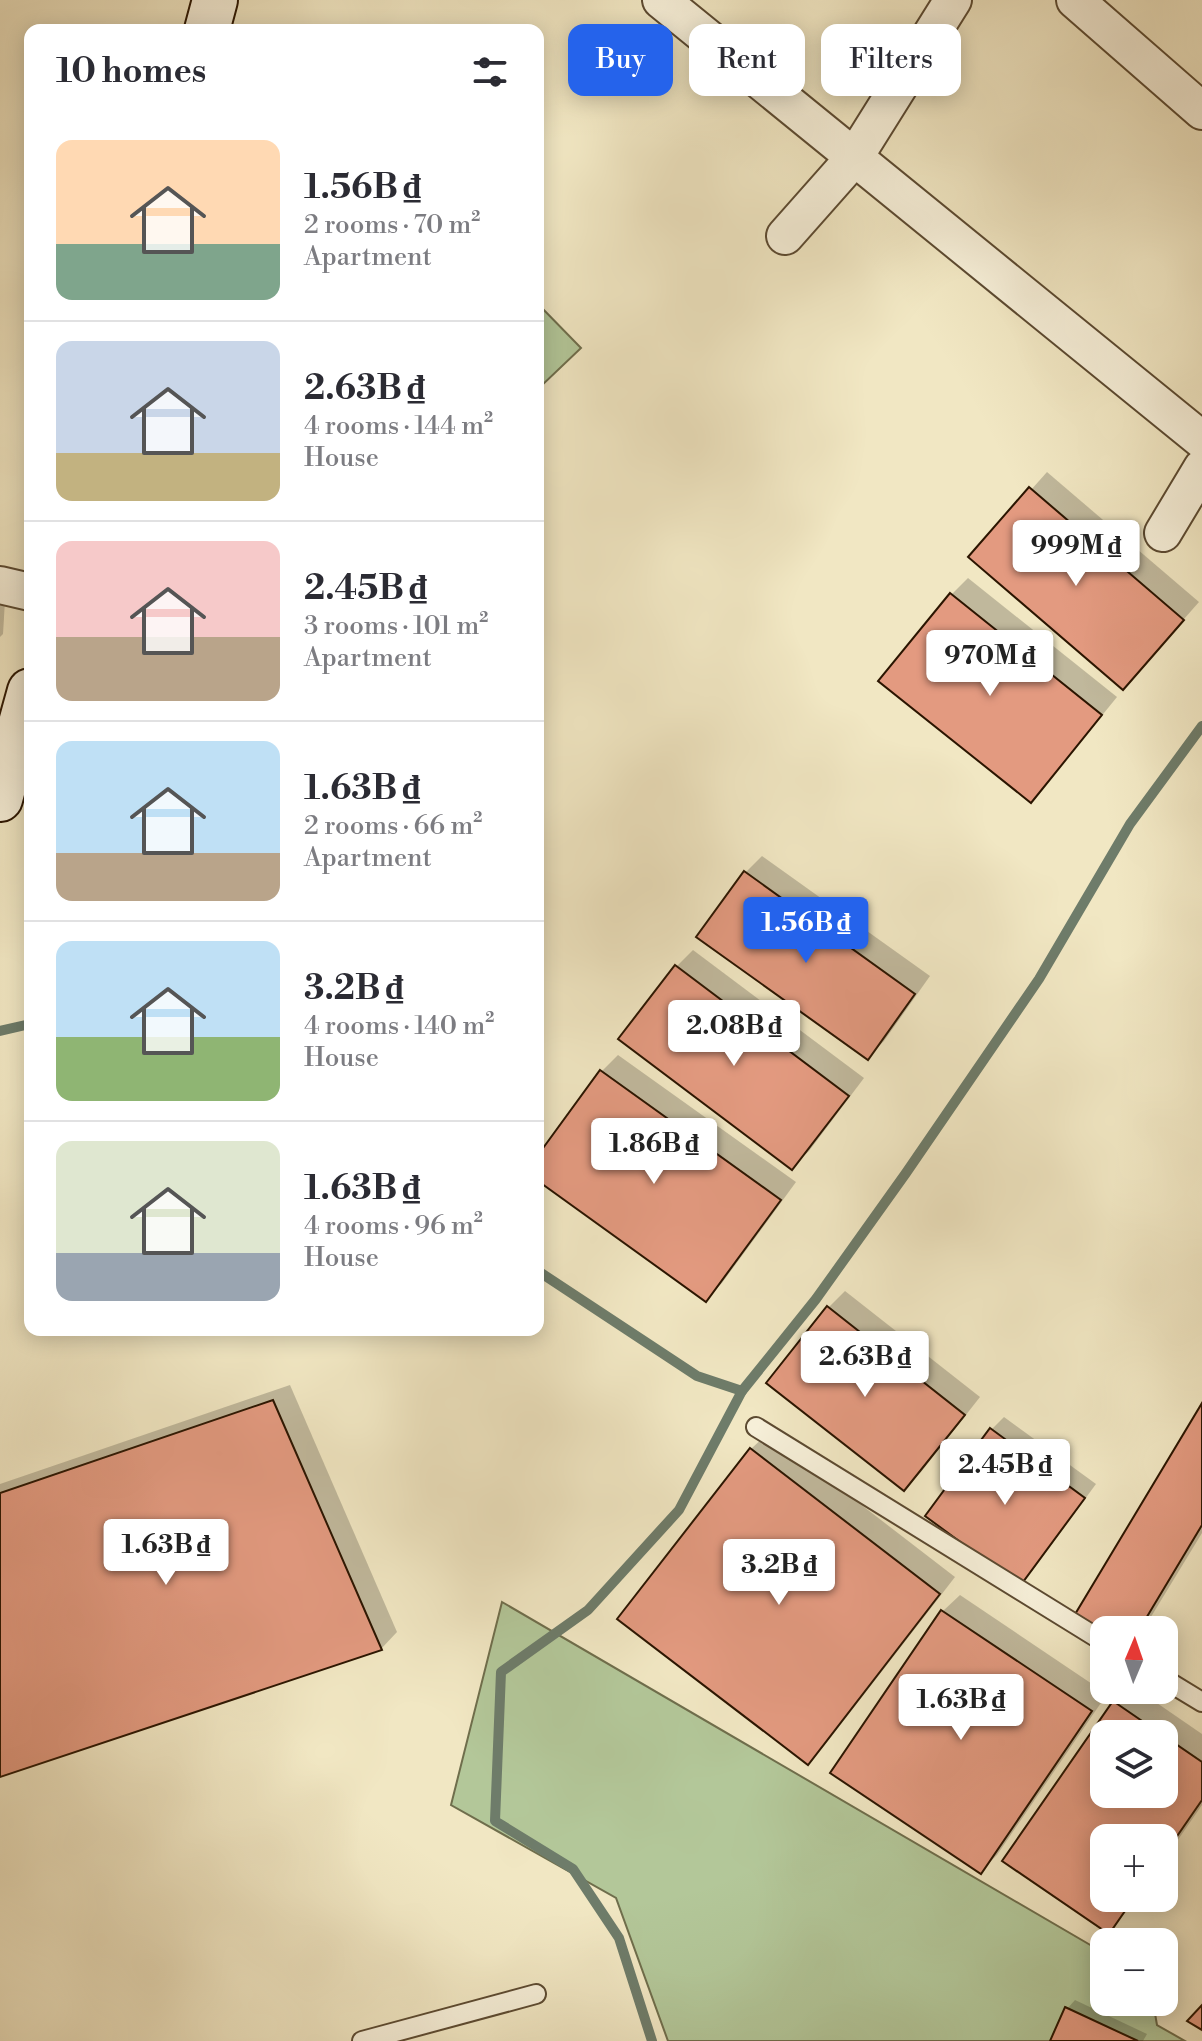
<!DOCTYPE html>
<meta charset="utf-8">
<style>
:root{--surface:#fff;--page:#f2f2f3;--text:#2b2b33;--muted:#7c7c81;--line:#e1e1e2;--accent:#2563eb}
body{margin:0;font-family:"Libre Bodoni",serif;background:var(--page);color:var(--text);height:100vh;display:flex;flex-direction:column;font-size:30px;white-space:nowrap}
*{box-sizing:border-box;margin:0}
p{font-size:26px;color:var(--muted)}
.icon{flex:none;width:44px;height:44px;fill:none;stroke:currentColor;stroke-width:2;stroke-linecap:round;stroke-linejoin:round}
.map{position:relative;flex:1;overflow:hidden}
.details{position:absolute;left:24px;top:24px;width:520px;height:1312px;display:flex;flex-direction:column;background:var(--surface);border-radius:16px;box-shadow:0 4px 20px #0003}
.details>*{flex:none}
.hud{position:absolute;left:568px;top:24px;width:514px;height:72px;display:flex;gap:16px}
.needle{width:52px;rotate:2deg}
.buttons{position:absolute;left:1090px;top:1616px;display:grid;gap:16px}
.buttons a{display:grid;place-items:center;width:88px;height:88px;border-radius:16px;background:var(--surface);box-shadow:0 4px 20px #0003;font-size:40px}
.price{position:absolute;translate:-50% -68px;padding:0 18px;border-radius:8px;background:#fff;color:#222;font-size:26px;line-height:52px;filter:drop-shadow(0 2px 4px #0008)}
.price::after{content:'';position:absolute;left:50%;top:48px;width:24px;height:18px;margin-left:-12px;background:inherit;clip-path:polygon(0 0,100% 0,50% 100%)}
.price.selected{background:var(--accent);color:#fff}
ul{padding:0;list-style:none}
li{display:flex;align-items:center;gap:24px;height:200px;padding:0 32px}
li+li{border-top:2px solid var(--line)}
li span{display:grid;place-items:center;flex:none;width:224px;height:160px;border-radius:16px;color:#555}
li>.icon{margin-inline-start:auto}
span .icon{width:96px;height:96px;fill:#fffc;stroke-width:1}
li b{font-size:34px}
h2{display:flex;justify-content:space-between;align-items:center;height:96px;padding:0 32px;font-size:34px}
.chip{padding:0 28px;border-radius:16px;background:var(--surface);box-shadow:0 4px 20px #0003;font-size:28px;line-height:72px}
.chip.selected{background:var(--accent);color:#fff}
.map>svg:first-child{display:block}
</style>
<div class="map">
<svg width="1202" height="2041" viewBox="0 0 1202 2041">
<rect width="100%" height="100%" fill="#f1e7c3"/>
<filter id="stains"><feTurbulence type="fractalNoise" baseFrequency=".0025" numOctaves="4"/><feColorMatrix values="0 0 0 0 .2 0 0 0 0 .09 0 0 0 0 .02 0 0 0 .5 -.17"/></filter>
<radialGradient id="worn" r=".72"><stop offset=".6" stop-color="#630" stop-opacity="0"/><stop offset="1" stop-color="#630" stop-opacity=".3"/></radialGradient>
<g fill="#b3c799" stroke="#6f6e4c" stroke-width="2">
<path d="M538,304L581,348L538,389Z"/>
<path d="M502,1602L1104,1953V2002H1153L1157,2025L1185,2041H668L616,1898L451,1805Z"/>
</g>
<g fill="#0003" fill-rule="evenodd">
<path d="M1047,472L1199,602L1139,670L971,557Z"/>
<path d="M968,578L1117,697L1047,783L1031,800L951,595Z"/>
<path d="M0,599L5,601L3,634L0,637Z"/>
<path d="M762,856L930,976L884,1041L868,1057L746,872Z"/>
<path d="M693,950L864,1078L809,1151L792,1167L677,966Z"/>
<path d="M618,1055L796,1182L722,1283L706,1299L538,1178V1158L602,1071Z"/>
<path d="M845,1291L980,1397L921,1472L904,1489L828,1308Z"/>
<path d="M290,1385L397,1632L381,1649L0,1774V1484Z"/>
<path d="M1202,1407V1533L1143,1630H1104L1077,1615Z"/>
<path d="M1004,1417L1096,1484L1032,1571L1020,1583L992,1429Z"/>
<path d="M768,1433L955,1577L824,1746L808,1763L751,1449Z"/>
<path d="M960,1595L1107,1694L997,1855L981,1871L833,1772L943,1611Z"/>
<path d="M1127,1690H1138L1202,1734V1805L1164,1860V1838H1104V1898H1137L1109,1932L1005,1860L1115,1702ZM1104,1734H1164V1794H1104Z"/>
<path d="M1075,2000L1147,2034L1143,2041H1052L1067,2009Z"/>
</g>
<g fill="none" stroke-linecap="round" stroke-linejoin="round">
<g stroke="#6e7c6a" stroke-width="10">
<path d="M0,1031L30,1024"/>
<path d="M538,1271L697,1376L742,1391L816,1299L906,1173L1039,979L1130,824L1202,726"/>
<path d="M652,2041L619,1938L573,1869L495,1821L501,1672L588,1610L679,1510L742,1391"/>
</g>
</g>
<g fill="#e39a80" stroke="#2b1500" stroke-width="2">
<path d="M1029,487L1184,620L1123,690L968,557Z"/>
<path d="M950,593L1102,715L1031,803L878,681Z"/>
<path d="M744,871L915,994L868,1060L696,937Z"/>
<path d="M675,965L849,1096L792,1170L618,1039Z"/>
<path d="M600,1070L781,1200L706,1302L538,1181V1155Z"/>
<path d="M827,1306L965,1415L904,1491L766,1383Z"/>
<path d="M273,1400L382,1650L0,1777V1493Z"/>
<path d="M1202,1403V1525L1139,1630H1104V1634L1074,1616Z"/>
<path d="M990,1428L1085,1498L1020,1586L925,1516Z"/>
<path d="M750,1448L940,1594L808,1765L617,1619Z"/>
<path d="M941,1610L1092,1711L981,1874L830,1773Z"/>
<path d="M1113,1701L1161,1734H1104V1794H1164V1736L1202,1762V1800L1164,1855V1838H1104V1898H1134L1109,1934L1002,1861Z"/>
<path d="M1202,2005V2030L1187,2021Z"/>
<path d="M1065,2007L1138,2041H1050Z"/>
</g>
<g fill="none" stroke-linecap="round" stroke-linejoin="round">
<defs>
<g id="lane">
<path d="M756,1427L1104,1642"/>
<path d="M1164,1679L1202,1702"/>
<path d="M362,2041L536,1994"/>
</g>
<g id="street">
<path d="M661,0L1202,440"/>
<path d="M1075,0L1202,111"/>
<path d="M785,236L854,158L953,0"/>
<path d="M1163,533L1202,468"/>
<path d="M0,585L30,592"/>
</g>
<g id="secondary">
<path d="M207,30L215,0"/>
<path d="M0,799L30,691"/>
</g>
</defs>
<use href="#lane" stroke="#5c4a31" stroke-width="22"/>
<use href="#street" stroke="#5c4a31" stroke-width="40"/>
<use href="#secondary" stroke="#2b1500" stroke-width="48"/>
<use href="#lane" stroke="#f6efd8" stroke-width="18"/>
<use href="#street" stroke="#f6efd8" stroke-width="36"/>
<use href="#secondary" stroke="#f6efd8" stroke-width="44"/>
</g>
<rect width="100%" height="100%" filter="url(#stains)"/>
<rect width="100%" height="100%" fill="url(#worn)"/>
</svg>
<div class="buttons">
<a><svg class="needle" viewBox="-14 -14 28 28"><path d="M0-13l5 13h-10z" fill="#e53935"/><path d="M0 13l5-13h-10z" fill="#7c7c81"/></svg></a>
<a><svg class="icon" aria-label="layers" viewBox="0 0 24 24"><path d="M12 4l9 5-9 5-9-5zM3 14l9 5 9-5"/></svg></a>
<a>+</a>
<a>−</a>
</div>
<b class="price" style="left:1076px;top:588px">999M ₫</b>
<b class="price" style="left:990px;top:698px">970M ₫</b>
<b class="price selected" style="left:806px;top:965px">1.56B ₫</b>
<b class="price" style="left:734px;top:1068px">2.08B ₫</b>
<b class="price" style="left:654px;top:1186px">1.86B ₫</b>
<b class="price" style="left:865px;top:1399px">2.63B ₫</b>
<b class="price" style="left:1005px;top:1507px">2.45B ₫</b>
<b class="price" style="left:166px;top:1587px">1.63B ₫</b>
<b class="price" style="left:779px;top:1607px">3.2B ₫</b>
<b class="price" style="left:961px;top:1742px">1.63B ₫</b>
<div class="hud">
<a class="chip selected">Buy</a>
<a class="chip">Rent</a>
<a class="chip">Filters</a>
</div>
<section class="details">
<h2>10 homes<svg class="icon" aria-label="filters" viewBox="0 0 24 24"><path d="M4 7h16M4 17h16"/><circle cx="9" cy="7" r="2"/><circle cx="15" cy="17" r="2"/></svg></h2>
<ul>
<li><span style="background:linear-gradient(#ffd9b3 65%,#7fa58c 0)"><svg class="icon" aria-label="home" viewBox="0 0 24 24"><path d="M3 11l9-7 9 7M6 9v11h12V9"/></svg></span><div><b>1.56B ₫</b><p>2 rooms · 70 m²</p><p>Apartment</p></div></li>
<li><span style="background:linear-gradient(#c9d6e8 70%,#c2b280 0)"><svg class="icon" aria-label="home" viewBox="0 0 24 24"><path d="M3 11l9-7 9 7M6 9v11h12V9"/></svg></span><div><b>2.63B ₫</b><p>4 rooms · 144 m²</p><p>House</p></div></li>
<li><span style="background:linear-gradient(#f6c9c9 60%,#b9a48a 0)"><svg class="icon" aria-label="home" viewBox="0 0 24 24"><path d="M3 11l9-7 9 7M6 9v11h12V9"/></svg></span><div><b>2.45B ₫</b><p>3 rooms · 101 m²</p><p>Apartment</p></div></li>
<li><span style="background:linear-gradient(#bfe0f5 70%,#b9a48a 0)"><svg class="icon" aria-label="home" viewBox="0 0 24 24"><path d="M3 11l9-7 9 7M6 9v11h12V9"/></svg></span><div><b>1.63B ₫</b><p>2 rooms · 66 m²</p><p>Apartment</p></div></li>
<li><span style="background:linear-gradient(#bfe0f5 60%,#8fb573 0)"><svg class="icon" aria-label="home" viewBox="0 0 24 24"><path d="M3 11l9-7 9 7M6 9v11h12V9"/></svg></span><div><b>3.2B ₫</b><p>4 rooms · 140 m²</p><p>House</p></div></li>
<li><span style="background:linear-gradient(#dfe7d0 70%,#9aa5b1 0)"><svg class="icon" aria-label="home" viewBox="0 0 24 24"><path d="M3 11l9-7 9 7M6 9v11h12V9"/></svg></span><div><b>1.63B ₫</b><p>4 rooms · 96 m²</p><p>House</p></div></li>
</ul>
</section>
</div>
